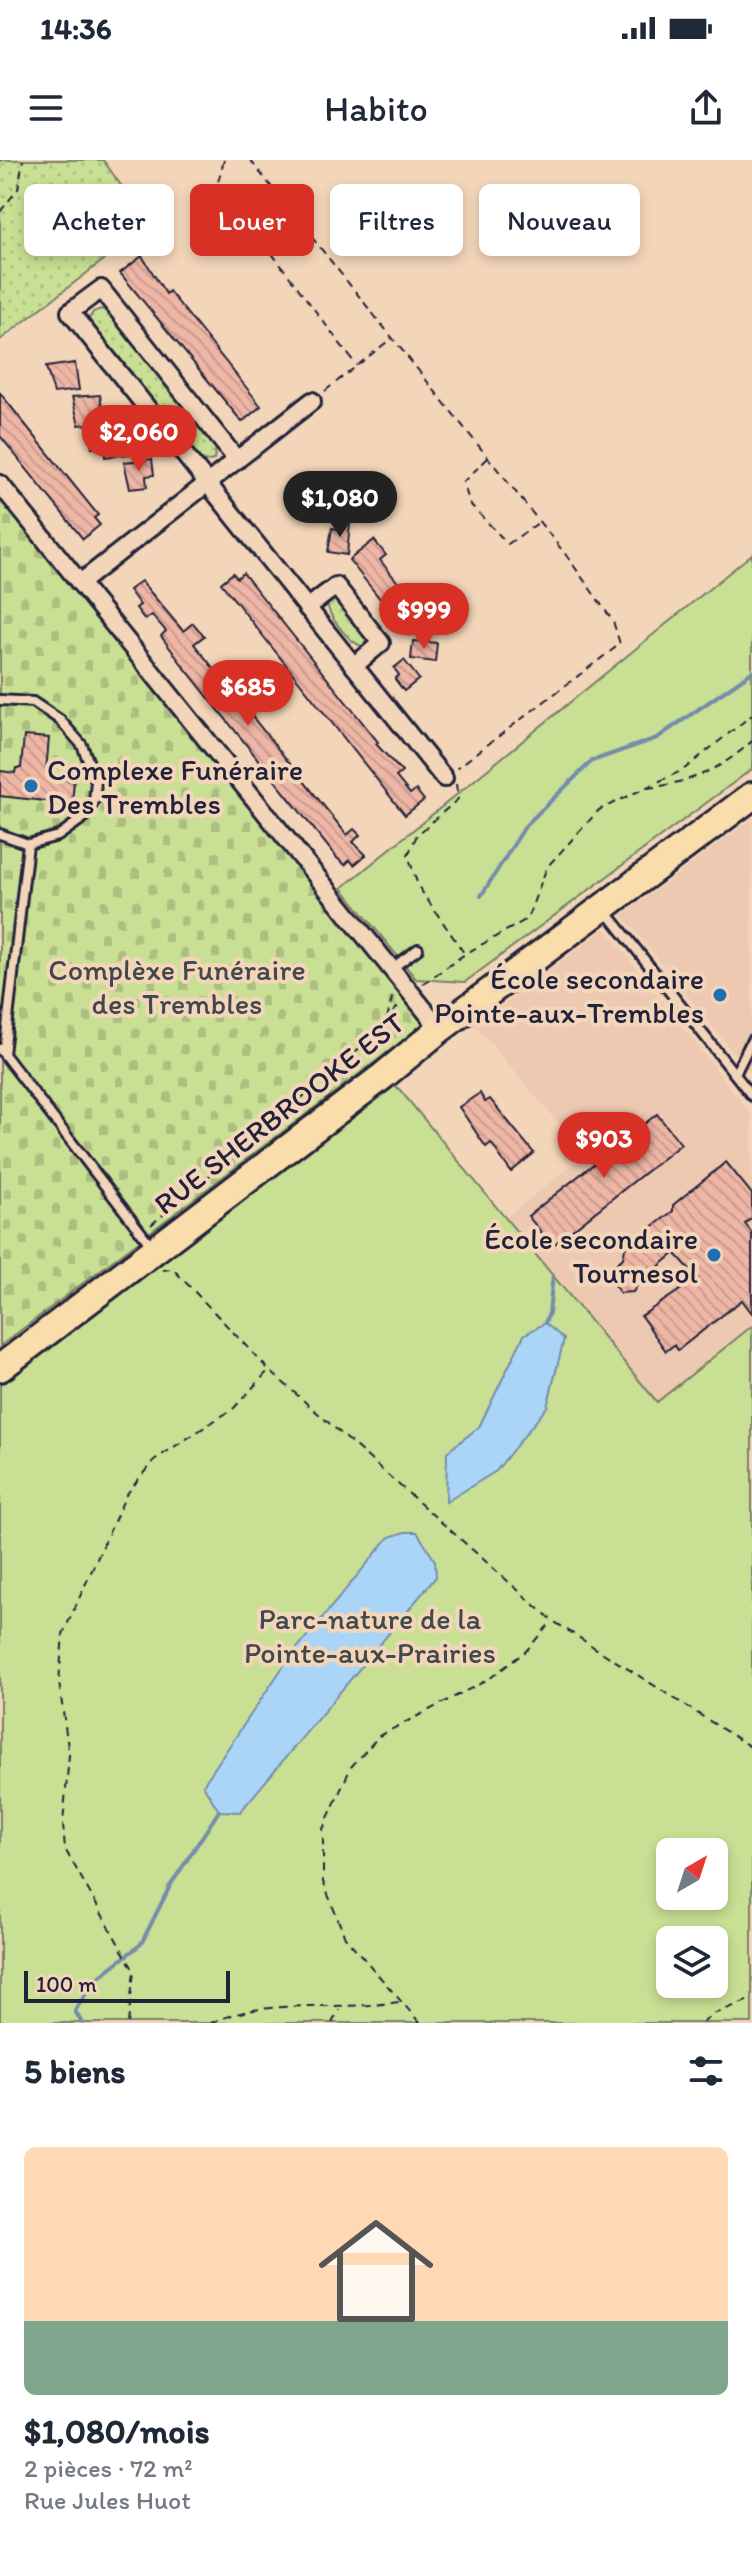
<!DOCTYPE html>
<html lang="fr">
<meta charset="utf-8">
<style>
:root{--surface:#fff;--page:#f6f6f7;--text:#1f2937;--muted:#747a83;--accent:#d93025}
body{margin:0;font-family:Itim,sans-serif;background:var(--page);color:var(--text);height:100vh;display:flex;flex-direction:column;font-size:30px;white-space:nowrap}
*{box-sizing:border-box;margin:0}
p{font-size:26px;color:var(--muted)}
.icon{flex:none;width:44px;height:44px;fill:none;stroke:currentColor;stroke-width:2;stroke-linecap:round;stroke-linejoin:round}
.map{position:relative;height:1863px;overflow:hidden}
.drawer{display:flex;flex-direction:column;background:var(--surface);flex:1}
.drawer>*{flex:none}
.banner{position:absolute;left:24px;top:24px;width:704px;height:72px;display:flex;gap:16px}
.needle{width:52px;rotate:39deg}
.controls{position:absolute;left:656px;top:1678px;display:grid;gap:16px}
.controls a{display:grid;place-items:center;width:72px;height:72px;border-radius:12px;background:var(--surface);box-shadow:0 4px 12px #0003;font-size:40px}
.scale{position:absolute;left:24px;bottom:20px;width:206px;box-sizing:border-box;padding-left:8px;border:4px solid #22223b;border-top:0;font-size:22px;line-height:28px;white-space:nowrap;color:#22223b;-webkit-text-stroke:6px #f3d6b9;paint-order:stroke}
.price{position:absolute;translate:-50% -68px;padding:0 18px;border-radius:28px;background:var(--accent);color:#fff;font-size:26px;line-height:52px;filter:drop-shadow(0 2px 4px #0008)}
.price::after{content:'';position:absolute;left:50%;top:48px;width:24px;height:18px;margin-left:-12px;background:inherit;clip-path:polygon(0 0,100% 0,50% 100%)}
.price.current{background:#222;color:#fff}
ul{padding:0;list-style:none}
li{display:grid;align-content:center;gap:16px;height:424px;padding:0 24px}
li span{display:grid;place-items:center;height:248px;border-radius:12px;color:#555}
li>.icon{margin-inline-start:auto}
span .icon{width:144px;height:144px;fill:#fffc;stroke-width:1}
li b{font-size:34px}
h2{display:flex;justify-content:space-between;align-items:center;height:96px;padding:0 24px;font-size:34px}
.pill{padding:0 28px;border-radius:12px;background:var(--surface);box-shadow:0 4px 12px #0003;font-size:28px;line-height:72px}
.pill.current{background:var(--accent);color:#fff}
.status{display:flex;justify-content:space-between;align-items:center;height:56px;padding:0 40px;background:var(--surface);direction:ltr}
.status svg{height:22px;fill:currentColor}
header{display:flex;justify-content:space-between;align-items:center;height:104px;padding:0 24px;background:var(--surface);font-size:36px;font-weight:600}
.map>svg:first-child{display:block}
</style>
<div class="status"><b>14:36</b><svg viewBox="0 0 49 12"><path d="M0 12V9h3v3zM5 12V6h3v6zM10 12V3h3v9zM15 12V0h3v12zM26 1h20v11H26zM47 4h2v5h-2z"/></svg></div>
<header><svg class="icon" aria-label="menu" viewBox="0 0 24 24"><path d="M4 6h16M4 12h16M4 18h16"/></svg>Habito<svg class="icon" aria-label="share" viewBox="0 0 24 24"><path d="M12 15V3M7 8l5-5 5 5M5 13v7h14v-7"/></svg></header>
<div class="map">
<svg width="752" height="1863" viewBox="0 0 752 1863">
<defs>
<pattern id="grass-dots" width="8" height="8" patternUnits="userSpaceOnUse" patternTransform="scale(2)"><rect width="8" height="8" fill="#c9df94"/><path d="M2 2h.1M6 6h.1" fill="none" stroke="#acbf80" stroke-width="1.8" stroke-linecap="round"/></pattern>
<pattern id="cemetery-stones" width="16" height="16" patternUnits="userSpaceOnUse" patternTransform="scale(2)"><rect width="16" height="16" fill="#c9df94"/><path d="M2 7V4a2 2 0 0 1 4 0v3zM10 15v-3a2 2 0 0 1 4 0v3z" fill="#acbf80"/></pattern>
<pattern id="building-back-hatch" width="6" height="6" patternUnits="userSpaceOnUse" patternTransform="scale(2)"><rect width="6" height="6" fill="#eeb6a5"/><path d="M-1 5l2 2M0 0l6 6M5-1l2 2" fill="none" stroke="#cc9c8f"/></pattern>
</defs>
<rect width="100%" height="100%" fill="#f3d6b9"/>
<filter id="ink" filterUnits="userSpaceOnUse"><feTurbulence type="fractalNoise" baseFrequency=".0125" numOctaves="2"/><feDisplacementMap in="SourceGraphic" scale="16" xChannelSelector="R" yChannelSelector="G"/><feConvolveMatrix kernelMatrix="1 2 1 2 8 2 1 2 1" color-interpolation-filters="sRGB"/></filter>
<g filter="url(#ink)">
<g fill="#eec9b1">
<path d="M752,659V916L622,755Z"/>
<path d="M605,768L752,955V1166L658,1243L504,1059L585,994L475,866Z"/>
</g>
<g fill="url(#grass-dots)" stroke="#768068" stroke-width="2">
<path d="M0,0H103L149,65L0,180Z"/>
<path d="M101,149L108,153L216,288L214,300L199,303L87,162L93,152Z"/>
<path d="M336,439L367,477L364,487C349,483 327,456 327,441Z"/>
</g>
<path fill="url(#cemetery-stones)" stroke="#768068" stroke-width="2" d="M0,326L429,861L0,1186Z"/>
<g fill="#c9df94" stroke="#768068" stroke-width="2" fill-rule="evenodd">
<path d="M752,394V609L465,822L416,819L342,728Z"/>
<path d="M383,916L400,930L657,1242L752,1166V1863H0V1208ZM670,1692H714V1736H670ZM670,1780H714V1824H670Z"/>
</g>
<g fill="#abd5f6" stroke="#748dab" stroke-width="2">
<path d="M545,1163L564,1179L547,1247L496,1311L446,1342L447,1292L479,1267L524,1175Z"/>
<path d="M405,1372H417L435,1401L436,1417L240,1652L219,1651L203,1625L289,1498L389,1377Z"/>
</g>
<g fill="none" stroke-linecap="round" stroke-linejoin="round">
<g stroke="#748dab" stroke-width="4">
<path d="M481,736L526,665L592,601L657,578L752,512"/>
<path d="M545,1163L549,1153L553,1115"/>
<path d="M82,1863L75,1851L94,1821L141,1784L170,1726L219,1651"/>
</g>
</g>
<g fill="url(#building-back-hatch)" stroke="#22223b" stroke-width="2">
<path d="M142,96L166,134L169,131L261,246L242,262L120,113Z"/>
<path d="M75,203L79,230L54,233L46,207Z"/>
<path d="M0,233L98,355L94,358L100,365L83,379L0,276Z"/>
<path d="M100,235L105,268L126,267L130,294L105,297L104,286L92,288L89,264L79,265L72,237Z"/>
<path d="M152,299L154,315L146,316L147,327L130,329L124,302Z"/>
<path d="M339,360L350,362L347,395L328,392L332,368L338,369Z"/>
<path d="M374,380L386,395L380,400L428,460L409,475L349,400Z"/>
<path d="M233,413L237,418L243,413L378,582L376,584L402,612L396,617L410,634L416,630L424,640L405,655L221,423Z"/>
<path d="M141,421L183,471L193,463L204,476L194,484L347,675L354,669L360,675L353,682L366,695L354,705L350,700L345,705L337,698L184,507L161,476L166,471L152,455L145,460L136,448L140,445L129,430Z"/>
<path d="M413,481L437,483L435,502L411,499Z"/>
<path d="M404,500L419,519L404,531L395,519L399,515L394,508Z"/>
<path d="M24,576L49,578L46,611L52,612L51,618L74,621L72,644L0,636V611L15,613L16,608H21Z"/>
<path d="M480,933L485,942L490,939L534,993L511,1012L491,983L486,987L459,947Z"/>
<path d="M657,954L681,984L552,1086L528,1056Z"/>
<path d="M726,1002L752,1034V1058L745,1064L752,1073V1153L742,1140L678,1190L674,1185L666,1191L641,1156L698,1118L675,1093L638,1124L633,1132L620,1133L610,1120L612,1107L623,1098L625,1088L673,1051V1045Z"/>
</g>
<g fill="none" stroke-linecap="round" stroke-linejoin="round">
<defs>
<g id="lane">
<path d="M0,540L33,542L60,560L82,585L96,621L94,641L86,656L58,676L28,684L0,674"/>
<path d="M606,751L752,936"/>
<path d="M391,809L418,789"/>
<path d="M0,889L153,1088"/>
<path d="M4,894L28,684"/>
<path d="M735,914L752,880"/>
</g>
<g id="street">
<path d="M237,300L101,129L70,152L444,618"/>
<path d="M0,324L440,869"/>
<path d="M80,423L312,241"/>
<path d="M307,448L336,426L381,483L354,506"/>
</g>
<path id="primary" d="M0,1208L383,916L440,869L752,636"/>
</defs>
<use href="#lane" stroke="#22223b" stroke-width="14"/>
<use href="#street" stroke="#22223b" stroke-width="22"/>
<use href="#primary" stroke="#22223b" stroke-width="32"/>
<g stroke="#22223b" stroke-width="2" stroke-dasharray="8 6" stroke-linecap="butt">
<path d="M224,0L218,22L357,206"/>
<path d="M250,0L566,395L613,461L620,484L457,608"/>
<path d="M0,52L18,29L23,0"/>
<path d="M325,231L392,178"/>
<path d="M488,298L463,322L470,344L508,384L538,363"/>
<path d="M456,624L458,639L417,675L408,695L418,726L464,793"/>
<path d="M647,628C688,623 721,610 752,581"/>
<path d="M423,824L465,794L527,759L547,707L599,650L683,610L752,555"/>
<path d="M387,859L393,834"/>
<path d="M151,1065L370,880L400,844"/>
<path d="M162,1110L173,1109L269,1210L553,1461L752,1588"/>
<path d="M128,1863L134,1811L65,1689L63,1664L69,1595L59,1522L63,1474L126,1335L154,1300L234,1248L268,1211"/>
<path d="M211,1863C269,1836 336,1852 399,1842"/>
<path d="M332,1863L339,1850"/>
<path d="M420,1863L345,1777L323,1722V1669L351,1607L379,1576L489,1519L526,1491L552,1461"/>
<path d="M703,1863L711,1855L752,1839"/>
</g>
<use href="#lane" stroke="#f3d6b9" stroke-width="8"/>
<use href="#street" stroke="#f3d6b9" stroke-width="16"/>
<use href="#primary" stroke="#f9deab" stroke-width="26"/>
</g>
</g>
<g fill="#1f6fb2" stroke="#f3d6b9" stroke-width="3">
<circle cx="31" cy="626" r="8"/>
<circle cx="720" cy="835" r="8"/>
<circle cx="714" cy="1095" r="8"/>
</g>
<g text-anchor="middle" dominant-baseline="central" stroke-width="8" stroke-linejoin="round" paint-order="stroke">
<g font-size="30" fill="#22223b" stroke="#f3d6b9" text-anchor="end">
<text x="47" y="609" text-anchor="start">Complexe Funéraire<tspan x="47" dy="34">Des Trembles</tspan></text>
<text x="704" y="818">École secondaire<tspan x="704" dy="34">Pointe-aux-Trembles</tspan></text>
<text x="698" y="1078">École secondaire<tspan x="698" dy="34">Tournesol</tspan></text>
</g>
<g font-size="30" fill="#43484d" stroke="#f3d6b9">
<text x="177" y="809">Complèxe Funéraire<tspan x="177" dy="34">des Trembles</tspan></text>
<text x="370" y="1458">Parc-nature de la<tspan x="370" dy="34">Pointe-aux-Prairies</tspan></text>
</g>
<g font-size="30" fill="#22223b" stroke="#f3d6b9">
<text transform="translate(279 953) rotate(-38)">RUE SHERBROOKE EST</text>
</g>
</g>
</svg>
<div class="controls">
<a><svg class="needle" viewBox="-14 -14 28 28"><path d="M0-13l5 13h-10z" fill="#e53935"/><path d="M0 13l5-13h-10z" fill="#747a83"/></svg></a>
<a><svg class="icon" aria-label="layers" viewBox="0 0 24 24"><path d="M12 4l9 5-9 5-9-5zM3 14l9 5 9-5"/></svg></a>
</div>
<div class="scale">100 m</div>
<b class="price" style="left:139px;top:313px">$2,060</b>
<b class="price current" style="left:340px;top:379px">$1,080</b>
<b class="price" style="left:424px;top:491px">$999</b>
<b class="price" style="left:248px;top:568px">$685</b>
<b class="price" style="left:604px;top:1020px">$903</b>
<div class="banner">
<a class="pill">Acheter</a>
<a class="pill current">Louer</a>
<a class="pill">Filtres</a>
<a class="pill">Nouveau</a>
</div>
</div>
<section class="drawer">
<h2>5 biens<svg class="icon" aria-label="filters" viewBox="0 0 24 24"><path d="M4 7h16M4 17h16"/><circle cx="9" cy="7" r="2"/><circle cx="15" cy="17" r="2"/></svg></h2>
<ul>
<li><span style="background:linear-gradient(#ffd9b3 70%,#7fa58c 0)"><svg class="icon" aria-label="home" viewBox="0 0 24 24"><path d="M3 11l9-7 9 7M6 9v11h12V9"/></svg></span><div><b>$1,080/mois</b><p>2 pièces · 72 m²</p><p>Rue Jules Huot</p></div></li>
</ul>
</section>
